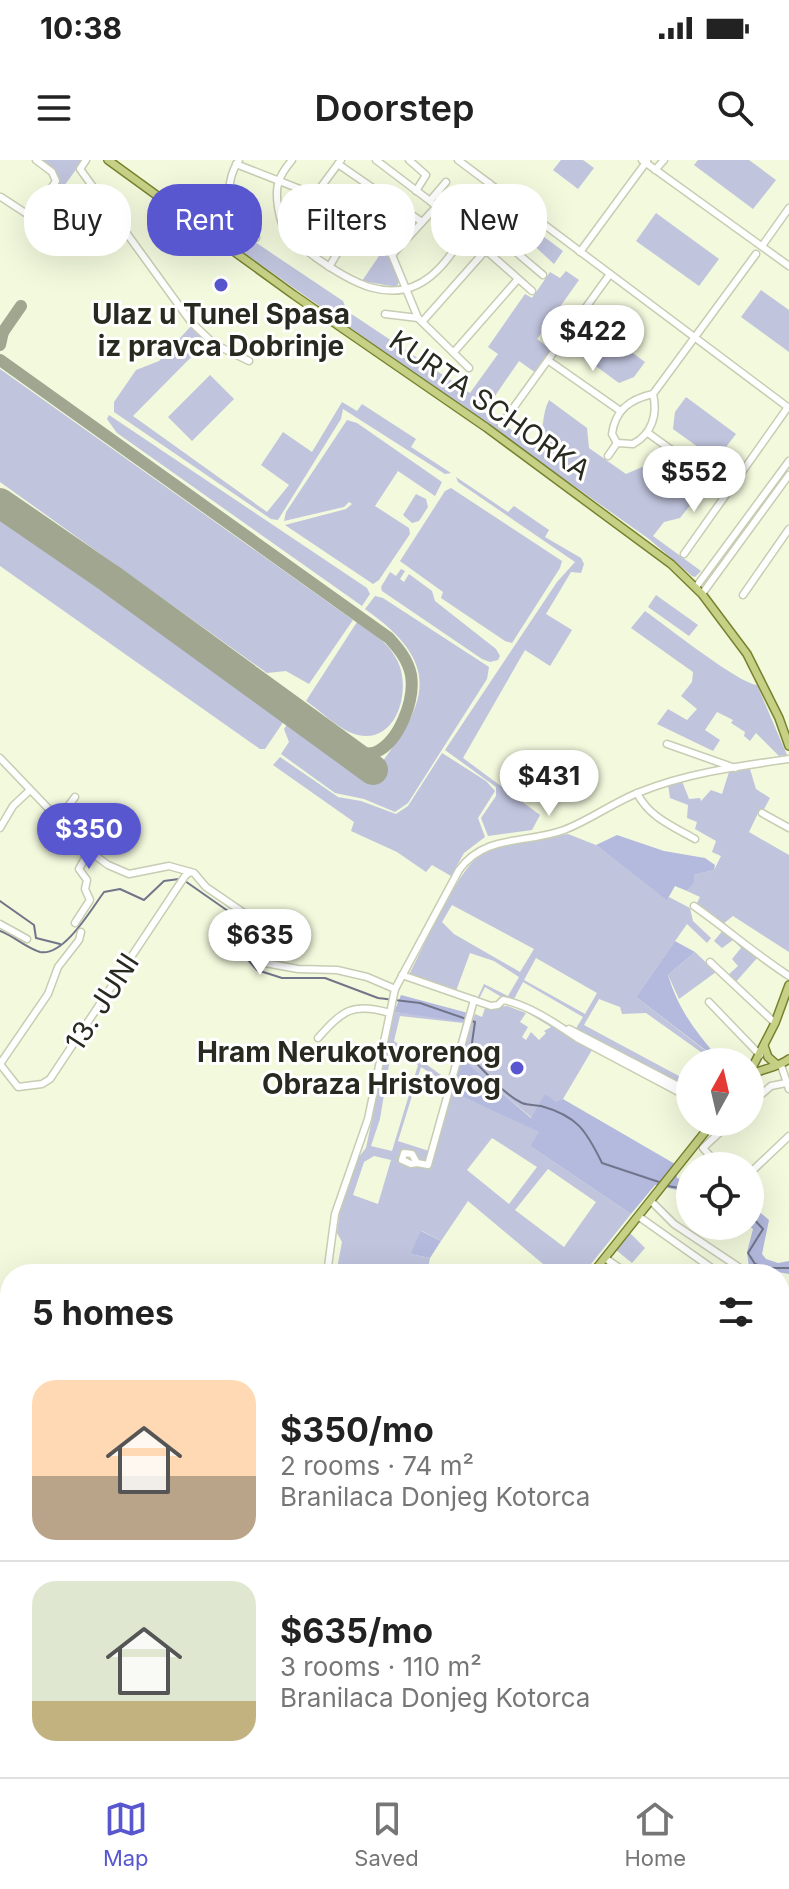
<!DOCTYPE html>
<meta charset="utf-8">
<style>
:root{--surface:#fff;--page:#f2f2f2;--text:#222;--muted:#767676;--line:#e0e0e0;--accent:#5857cf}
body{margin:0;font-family:Inter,sans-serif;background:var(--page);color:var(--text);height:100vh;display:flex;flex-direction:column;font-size:30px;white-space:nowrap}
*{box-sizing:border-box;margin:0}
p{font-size:26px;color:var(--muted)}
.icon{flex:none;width:44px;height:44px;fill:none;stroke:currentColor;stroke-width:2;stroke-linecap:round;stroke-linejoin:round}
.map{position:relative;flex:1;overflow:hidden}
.sheet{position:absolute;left:0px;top:1104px;width:790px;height:514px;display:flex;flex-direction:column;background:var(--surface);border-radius:32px 32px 0 0;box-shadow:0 8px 32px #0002}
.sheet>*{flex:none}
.top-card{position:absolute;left:24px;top:24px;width:742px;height:72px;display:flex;gap:16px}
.needle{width:52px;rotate:8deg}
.controls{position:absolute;left:676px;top:888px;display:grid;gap:16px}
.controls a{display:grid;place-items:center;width:88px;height:88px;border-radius:50%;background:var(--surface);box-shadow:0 8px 32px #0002;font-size:40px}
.price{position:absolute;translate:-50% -68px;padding:0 18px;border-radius:28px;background:#fff;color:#222;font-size:26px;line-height:52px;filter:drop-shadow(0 2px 4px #0008)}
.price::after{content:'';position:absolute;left:50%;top:48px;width:24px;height:18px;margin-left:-12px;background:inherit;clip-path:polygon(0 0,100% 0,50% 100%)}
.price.active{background:var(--accent);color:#fff}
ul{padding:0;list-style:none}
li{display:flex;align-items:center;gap:24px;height:200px;padding:0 32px}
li+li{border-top:2px solid var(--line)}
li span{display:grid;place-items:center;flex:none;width:224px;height:160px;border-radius:24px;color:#555}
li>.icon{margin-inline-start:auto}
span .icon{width:96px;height:96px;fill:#fffc;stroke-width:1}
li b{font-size:34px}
h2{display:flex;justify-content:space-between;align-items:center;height:96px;padding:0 32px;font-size:34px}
.chip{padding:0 28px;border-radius:32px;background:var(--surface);box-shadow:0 8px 32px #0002;font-size:28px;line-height:72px}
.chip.active{background:var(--accent);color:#fff}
.status{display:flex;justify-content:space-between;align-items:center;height:56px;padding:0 40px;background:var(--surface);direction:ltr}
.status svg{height:22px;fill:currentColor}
header{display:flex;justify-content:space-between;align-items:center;height:104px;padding:0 32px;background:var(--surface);font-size:36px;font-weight:600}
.tabs{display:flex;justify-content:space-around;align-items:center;height:112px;border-top:2px solid var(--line);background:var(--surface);font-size:22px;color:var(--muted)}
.tabs a{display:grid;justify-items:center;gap:4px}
.tabs .active{color:var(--accent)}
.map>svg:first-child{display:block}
</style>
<div class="status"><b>10:38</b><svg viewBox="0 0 49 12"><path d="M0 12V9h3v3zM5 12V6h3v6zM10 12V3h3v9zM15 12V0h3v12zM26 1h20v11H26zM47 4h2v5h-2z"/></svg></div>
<header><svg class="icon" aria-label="menu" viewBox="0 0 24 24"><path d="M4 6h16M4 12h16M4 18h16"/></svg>Doorstep<svg class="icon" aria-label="search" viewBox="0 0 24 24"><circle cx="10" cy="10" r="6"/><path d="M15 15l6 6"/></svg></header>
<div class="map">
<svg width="789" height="1617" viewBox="0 0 789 1617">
<rect width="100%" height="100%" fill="#f3f9dd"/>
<g fill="#c0c4dd" fill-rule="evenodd">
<path d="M43,0H83L64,26L30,62L29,60L44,45L58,19L55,11Z"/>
<path d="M561,0H583L594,8L578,29L553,10Z"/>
<path d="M698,0H749L776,20L753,49L694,5Z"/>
<path d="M489,36L563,91L554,104L492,47L490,49L483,44Z"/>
<path d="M656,53L719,99L699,126L636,81Z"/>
<path d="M231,58L252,80L343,141L347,151L470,233L498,194L488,187L525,134L532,138L550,112L560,118L566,111L579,120L537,179L552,190L536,213L519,201L484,252L536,286C545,272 541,255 549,240L587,268L589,288L626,314L642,307L692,343L680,358L664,362L653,376L701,411L695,417L692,416L649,379L219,75Z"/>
<path d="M383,90L389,95L399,121L397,127L362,121Z"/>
<path d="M761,130L789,150V192L741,157Z"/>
<path d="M191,166L207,181L133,256L267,352L289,325L261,305L283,272L312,292L342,242L357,251L362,244L416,279L411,287L451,313L445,314L343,249L341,259L278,360L271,359L114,252V242L136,210L159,201Z"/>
<path d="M601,170L645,202L634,217L619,223L582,196Z"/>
<path d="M0,209L353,460L309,524L286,511L267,513L0,322Z"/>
<path d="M210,215L234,239L192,281L168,257Z"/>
<path d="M686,237L736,274L716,300L673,269L675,252Z"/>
<path d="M109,255L367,428L370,434L362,446L117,273L107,259Z"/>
<path d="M347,260L357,263L442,322L435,336L398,311L375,346L409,368L410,374L379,420L373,424L285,365L346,349L352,344L349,342L344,347L284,361L286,352Z"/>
<path d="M456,317L508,352L514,346L549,370L545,377L581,398L584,404L581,413L571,412L546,454L572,470L550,506L525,490L463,598L540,655L532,670L488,676L481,658L496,636V627L445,590L557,422L575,402L458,322Z"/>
<path d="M451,328L562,401L560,408L512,483L505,481L441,438L443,432L400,401L445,331Z"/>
<path d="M416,334L426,339L428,347L419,361L412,363L403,355Z"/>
<path d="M0,358L284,561L265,589H260L0,406Z"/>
<path d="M401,409L405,411L400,419L404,422L409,414L432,431L435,441L496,489L500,496L498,500L490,502L482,499L382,431L381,427L390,412L396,416Z"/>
<path d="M656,435L698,465L689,476L648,447Z"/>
<path d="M375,436L383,438L489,507L487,519L408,643L395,652L364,639L335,633L281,594L289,582L284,569L288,563L369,620C421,550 452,510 365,449Z"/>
<path d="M645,451C665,465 738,523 757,525L787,595L779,596L756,573L750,581L744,576L745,572L731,563L733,560L717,552L705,570L720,580L713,591L657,564L668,549L687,560L697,549L681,536L692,522L693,512L631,468Z"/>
<path d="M357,462C373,473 388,482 397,500C412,528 398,584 358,575C340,571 321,551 306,541Z"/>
<path d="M442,593L486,621L495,631L478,658L485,677L464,693L451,716L432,705L426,712L397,692L351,671L354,662L273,605L280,597L338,637L361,641L396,654L408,646Z"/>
<path d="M750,609L756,629L770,638L763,651L760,649L749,672L789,695V792L733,756L723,764L696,745L700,737L687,731L693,722L694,715L714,710L721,696L712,692L716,681L695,669L697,662L687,658L688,645L670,638L668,624L682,621L689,639L700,638L701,641L711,630L722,634L729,612Z"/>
<path d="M568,674L596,685L667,739L669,737L690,748L693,761L711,778L707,783L687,764L636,837L720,902H715L646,853L622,854L620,847L599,839L584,865L690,922V941L592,890L563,939L532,958L462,900L450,931L540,972L530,986L631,1054L583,1114H555L468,1041L441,1081L422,1071L410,1094L430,1098L427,1114H336L342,1082L337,1073L341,1042L354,1003L366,988L394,852L462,860L471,865L475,854L482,857L485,848L507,846L526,853L520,862L528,867L522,877L526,880L531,872L539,880L546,873L544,871L551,867L485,827L478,841L410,816V813C424,786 457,712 479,696C502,679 541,679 568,674ZM452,745L534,789L520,812L454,774L442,762ZM470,793L494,801L519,817L508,836L484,824L477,839L456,831ZM536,798L597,833L585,854L524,820ZM523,822L583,857L575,870L514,839ZM400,856L463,863L448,920L394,881ZM392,886L418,905L392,991L371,986L380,959ZM421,907L449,925L429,991L398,981ZM492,978L537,1007L509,1044L467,1010ZM374,996L391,1000L378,1044L353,1035L364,1002ZM548,1009L596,1042L564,1087L515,1050Z"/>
<path d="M724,769L758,797L734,824L727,816L738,806L732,799L741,788L733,780L722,788L714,781Z"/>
<path d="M695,792L716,812L679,839L668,815Z"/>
<path d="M629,1072L645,1088L632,1103L616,1090Z"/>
<path d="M10,1355V1539L2,1542L0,1536V1362Z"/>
</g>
<g fill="#b4bade">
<path d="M617,675L664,691L705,698L715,705L714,710L694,715V722L687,731L675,726L667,740L596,685Z"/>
<path d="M675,781L695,792L668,815C678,848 695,872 718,897L717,899L636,837Z"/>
<path d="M401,835L468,853L466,862L394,852Z"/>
<path d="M462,899L531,958L545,934L556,942L563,939L675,1004L677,1018L690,1022V1033L655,1025L631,1054L530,986L539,972L450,931Z"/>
<path d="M750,1044L769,1060L762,1094L766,1099L778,1103L789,1101V1114L749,1107L747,1092L753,1069L749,1066Z"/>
<path d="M421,1071L441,1081L430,1098L410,1094Z"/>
<path d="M365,1608H464L462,1617H364Z"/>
<path d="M671,1608H744L752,1617H691Z"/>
</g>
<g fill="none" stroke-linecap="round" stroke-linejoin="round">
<g stroke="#71758a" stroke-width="2">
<path d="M185,721L238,758L249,801L257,810L282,818H325L378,838L420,843L475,862L470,897C486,912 502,933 522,943C527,945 535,945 541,946C577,956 586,970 602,1003L662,1023"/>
<path d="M0,741L34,765L36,778L60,784"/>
<path d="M0,771C14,776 26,788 40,792C64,797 92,748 104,732L120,729L144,740L164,721L179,719"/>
<path d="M668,1026L690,1030"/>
<path d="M750,1055L763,1069L748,1093L755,1104L768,1108H789"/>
</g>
<g stroke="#a1a691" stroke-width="12">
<path d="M3,172L21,146"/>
<path d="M0,173L3,172L0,185"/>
<path d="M0,200L389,478C399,489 408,500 411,515C415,539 400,581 376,592C366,596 355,592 345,590"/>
</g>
<path stroke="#a1a691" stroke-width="30" d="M0,343L109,418L373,610"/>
<defs>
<g id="minor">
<path d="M86,0L80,9L191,162L214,184L249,201"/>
<path d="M239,0C220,29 232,56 256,78"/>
<path d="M292,0C287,6 281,14 279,21C274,34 279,62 287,74C293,83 306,90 315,97C349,121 392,148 431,116C459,93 473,54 489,23"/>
<path d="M376,0L430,41L532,131"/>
<path d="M409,0L426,15L416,31"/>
<path d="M458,0L789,248"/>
<path d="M642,0L789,106"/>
<path d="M236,4L315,35L382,83L392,95L418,158L469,208"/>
<path d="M338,4L422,62"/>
<path d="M655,10L664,0"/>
<path d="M315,35L341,0"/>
<path d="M1,37L27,54L37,50L56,21L52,12L36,0"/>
<path d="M430,41L446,22"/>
<path d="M477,84L486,71L490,70L543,115"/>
<path d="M762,86L789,48"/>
<path d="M580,92L647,1"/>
<path d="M392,95L436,47"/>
<path d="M329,107L355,64"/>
<path d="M385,154L418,158"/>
<path d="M422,162L485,91"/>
<path d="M454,192L518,119"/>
<path d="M549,201L619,250"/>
<path d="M501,265L610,114"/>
<path d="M648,273L728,331"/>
<path d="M617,283L612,274C615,250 630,239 653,234L756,94"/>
<path d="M617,283L633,284C652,274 658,254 653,234"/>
<path d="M608,296L617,283"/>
<path d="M684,394L788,247"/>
<path d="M696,427L789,301"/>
<path d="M702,434L789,315"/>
<path d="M743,435L789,369"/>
<path d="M667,584L735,608"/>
<path d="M0,598L89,691L108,705L129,714L169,706L194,713L206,727L244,753L256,794L265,803L298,809L337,810L367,817L395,829L368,959L335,1054L327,1114"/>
<path d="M637,633C649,657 672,666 695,679"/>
<path d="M762,653L789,668"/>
<path d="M58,660L75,637"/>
<path d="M0,668L13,646L30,630"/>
<path d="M694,746C727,769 755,794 789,816"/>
<path d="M75,763L90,740L85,729L87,720L79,709L89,691"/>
<path d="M0,764L27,779"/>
<path d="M710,802L775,863"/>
<path d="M402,815L491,846L498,845L503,840C529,845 555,863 577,878L690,938"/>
<path d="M395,829L459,710C485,674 526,684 564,670C590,660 614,642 640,632C687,613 740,606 789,599"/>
<path d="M709,842L760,895"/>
<path d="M569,869L690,932"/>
<path d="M318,878C343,850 353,842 390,853"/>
<path d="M0,904L18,927L42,924L50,919L185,716L190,712"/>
<path d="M0,904L48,834L58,807L79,780L81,772"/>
<path d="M781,905L789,929"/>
<path d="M750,944L771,926L786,923"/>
<path d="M404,993L412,994L417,1003L411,1004L402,1000Z"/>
<path d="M417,1003L428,1005L474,840"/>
<path d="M719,1006L703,988L731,962"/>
<path d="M750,1013L789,976"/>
<path d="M651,1041L674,1064L749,1114"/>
<path d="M638,1056L720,1114"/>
<path d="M605,1098L628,1114"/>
<path d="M780,1465L789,1474"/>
<path d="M780,1530L789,1518"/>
<path d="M780,1606L789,1610"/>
<path d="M543,1608L547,1617"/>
<path d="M68,1617L79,1608"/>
<path d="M326,1617V1608"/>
</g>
<g id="major">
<path d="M108,0L294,135L487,268L671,404L702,434L747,494L779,558L789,586"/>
<path d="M764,886L768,897L776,904"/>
<path d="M750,912L775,863L789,825"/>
<path d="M750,915C764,908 777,908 789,899"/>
<path d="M592,1114L713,962"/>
<path d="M252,1608L254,1617"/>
</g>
</defs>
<use href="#minor" stroke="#c7cdb2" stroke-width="9"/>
<use href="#major" stroke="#77822e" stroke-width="10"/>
<use href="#minor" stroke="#fff" stroke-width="6"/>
<use href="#major" stroke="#c7d186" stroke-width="7"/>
</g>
<g fill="#5857cf" stroke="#fff" stroke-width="3">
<circle cx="221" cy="125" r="8"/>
<circle cx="517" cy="908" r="8"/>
</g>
<g text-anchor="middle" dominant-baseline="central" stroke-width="6" stroke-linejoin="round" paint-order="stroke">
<g font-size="28" font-weight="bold" fill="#282a20" stroke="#fff">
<text x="221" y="154">Ulaz u Tunel Spasa<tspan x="221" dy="32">iz pravca Dobrinje</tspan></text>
<text x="501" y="892" text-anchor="end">Hram Nerukotvorenog<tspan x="501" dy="32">Obraza Hristovog</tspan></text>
</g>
<g font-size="28" fill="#282a20" stroke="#fff">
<text transform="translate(490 245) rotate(35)">KURTA SCHORKA</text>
<text transform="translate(102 842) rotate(-57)">13. JUNI</text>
</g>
</g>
</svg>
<div class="controls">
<a><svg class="needle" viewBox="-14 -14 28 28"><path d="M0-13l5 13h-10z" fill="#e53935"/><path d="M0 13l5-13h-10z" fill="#767676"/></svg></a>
<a><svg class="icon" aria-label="locate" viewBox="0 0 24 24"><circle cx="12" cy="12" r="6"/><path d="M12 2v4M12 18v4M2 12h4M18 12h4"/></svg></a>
</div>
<b class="price" style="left:593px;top:213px">$422</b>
<b class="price" style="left:694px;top:354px">$552</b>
<b class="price" style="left:549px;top:658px">$431</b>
<b class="price active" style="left:89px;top:711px">$350</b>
<b class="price" style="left:260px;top:817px">$635</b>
<div class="top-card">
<a class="chip">Buy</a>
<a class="chip active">Rent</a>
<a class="chip">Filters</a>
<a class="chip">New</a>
</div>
<section class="sheet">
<h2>5 homes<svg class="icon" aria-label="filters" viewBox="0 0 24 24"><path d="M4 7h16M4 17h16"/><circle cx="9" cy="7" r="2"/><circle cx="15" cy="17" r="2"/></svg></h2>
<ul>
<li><span style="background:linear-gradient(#ffd9b3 60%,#b9a48a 0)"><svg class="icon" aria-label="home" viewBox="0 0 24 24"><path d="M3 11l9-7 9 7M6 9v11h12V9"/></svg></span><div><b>$350/mo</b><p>2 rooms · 74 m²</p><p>Branilaca Donjeg Kotorca</p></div></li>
<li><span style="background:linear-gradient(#dfe7d0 75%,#c2b280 0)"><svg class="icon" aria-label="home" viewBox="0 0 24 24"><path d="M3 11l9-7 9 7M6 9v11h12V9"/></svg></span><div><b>$635/mo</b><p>3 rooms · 110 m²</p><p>Branilaca Donjeg Kotorca</p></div></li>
</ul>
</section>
</div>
<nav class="tabs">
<a class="active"><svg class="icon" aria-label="map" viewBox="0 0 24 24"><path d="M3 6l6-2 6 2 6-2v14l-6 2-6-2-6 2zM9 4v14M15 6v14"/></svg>Map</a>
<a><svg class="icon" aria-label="saved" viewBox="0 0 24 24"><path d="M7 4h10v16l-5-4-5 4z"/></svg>Saved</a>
<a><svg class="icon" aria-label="home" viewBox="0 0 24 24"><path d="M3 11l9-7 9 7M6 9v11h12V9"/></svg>Home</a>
</nav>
